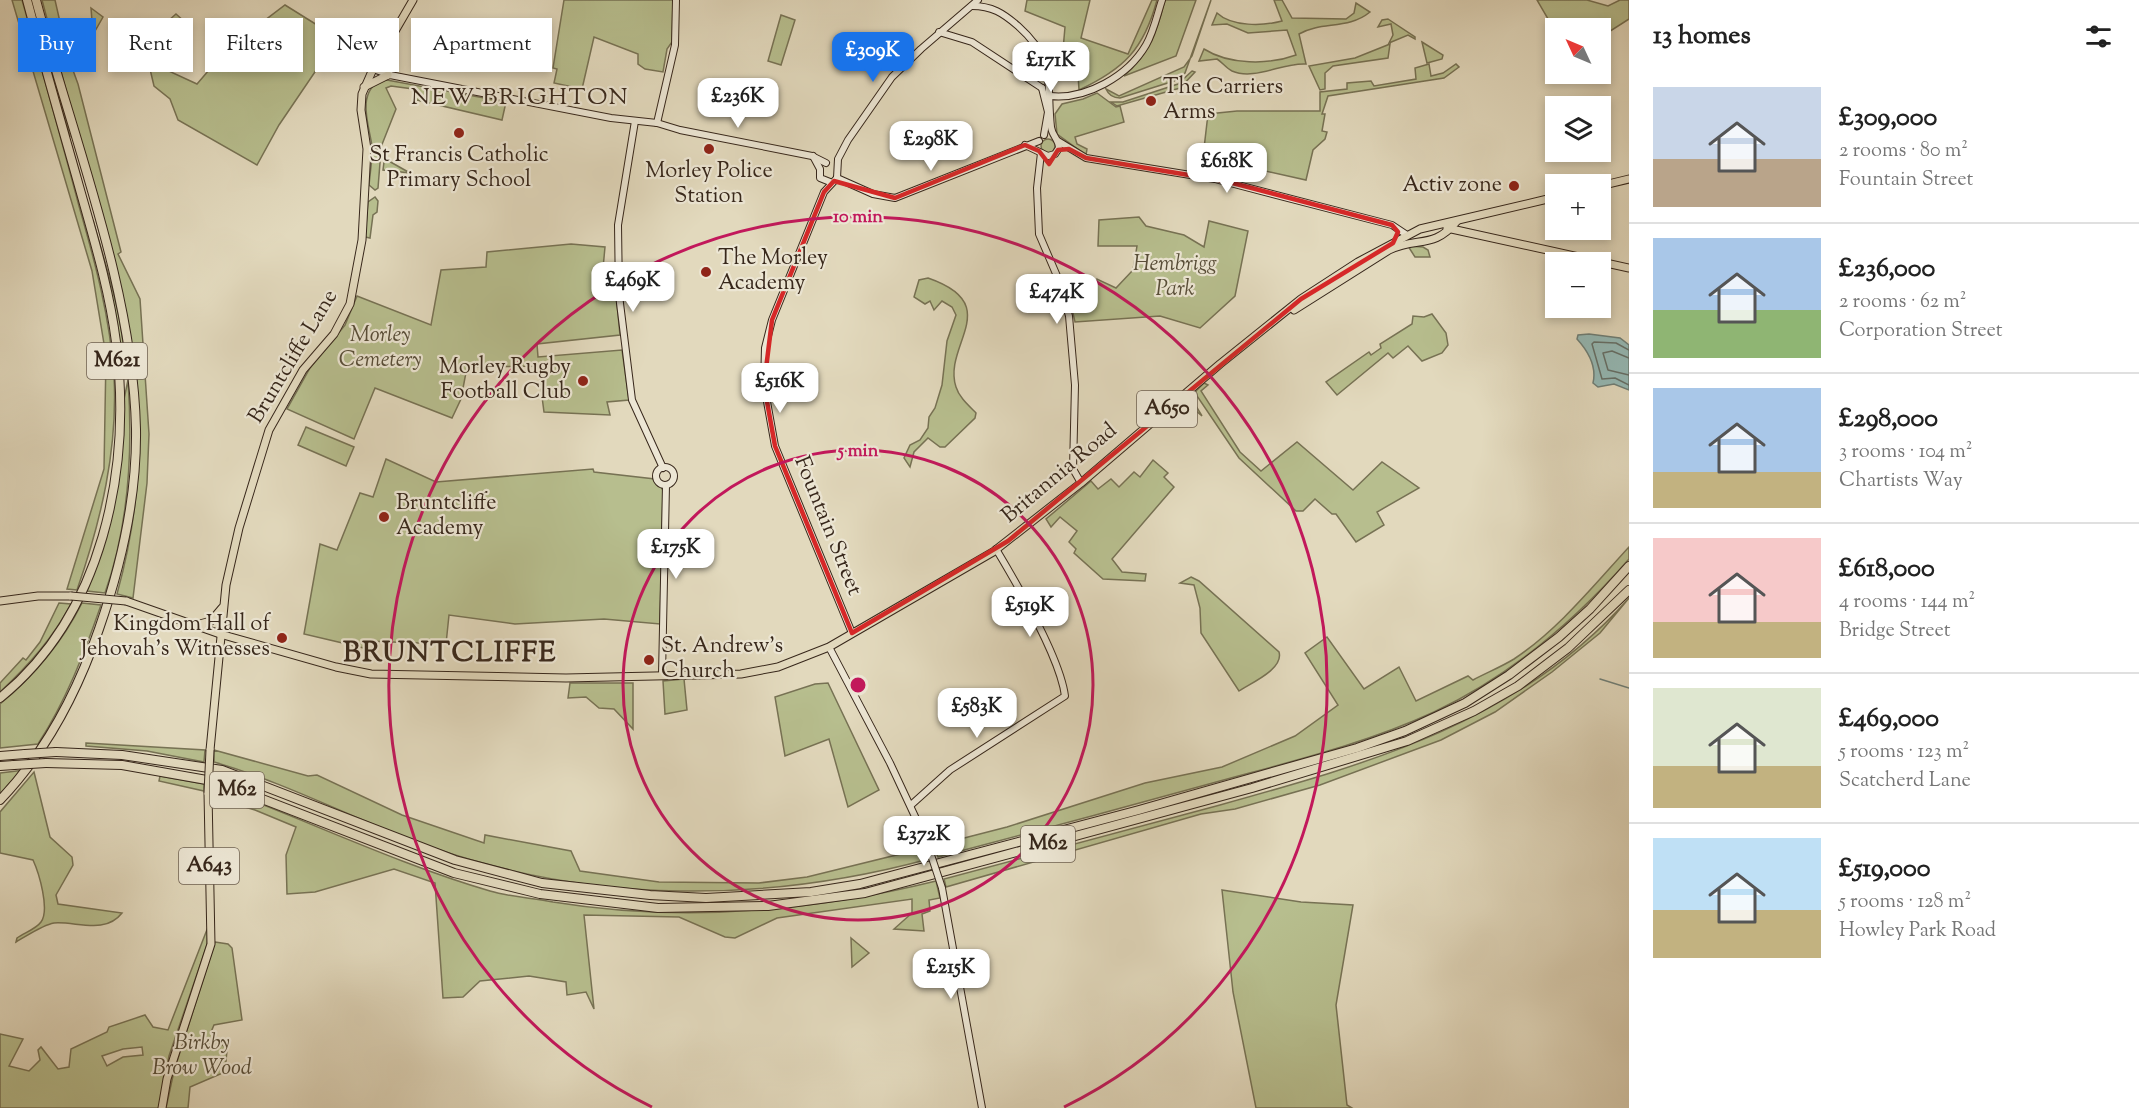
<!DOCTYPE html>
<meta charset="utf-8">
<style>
:root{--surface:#fff;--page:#f2f2f2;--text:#222;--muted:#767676;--line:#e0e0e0;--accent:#1a73e8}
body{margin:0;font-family:"Sorts Mill Goudy",serif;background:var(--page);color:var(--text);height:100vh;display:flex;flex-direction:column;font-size:22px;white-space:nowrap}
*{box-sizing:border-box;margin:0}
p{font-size:20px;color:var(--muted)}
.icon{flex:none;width:33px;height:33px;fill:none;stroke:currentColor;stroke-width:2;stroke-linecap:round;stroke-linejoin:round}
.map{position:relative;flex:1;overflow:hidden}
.details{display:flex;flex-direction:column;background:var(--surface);width:510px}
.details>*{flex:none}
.guide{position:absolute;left:18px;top:18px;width:570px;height:54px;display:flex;gap:12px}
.needle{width:39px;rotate:314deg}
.tools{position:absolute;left:1545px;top:18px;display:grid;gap:12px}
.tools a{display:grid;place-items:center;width:66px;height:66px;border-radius:0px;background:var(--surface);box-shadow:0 3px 9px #0003;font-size:30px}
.price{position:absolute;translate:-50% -51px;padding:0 14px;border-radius:12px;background:#fff;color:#222;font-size:20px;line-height:39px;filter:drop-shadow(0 2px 3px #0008)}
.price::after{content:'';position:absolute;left:50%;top:36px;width:18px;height:14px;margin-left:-9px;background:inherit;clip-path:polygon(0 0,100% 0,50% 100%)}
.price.selected{background:var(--accent);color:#fff}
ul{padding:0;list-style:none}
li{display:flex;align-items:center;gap:18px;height:150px;padding:0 24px}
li+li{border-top:2px solid var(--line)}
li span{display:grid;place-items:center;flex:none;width:168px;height:120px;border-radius:0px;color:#555}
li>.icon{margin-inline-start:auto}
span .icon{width:72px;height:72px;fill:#fffc;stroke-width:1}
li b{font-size:26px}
h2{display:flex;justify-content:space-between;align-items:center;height:72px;padding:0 24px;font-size:26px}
.pill{padding:0 21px;border-radius:0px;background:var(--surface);box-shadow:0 3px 9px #0003;font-size:21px;line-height:54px}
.pill.selected{background:var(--accent);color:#fff}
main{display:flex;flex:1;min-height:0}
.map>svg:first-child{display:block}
</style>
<main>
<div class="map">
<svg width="1629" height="1108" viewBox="0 0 1629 1108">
<rect width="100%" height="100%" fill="#e2d9bd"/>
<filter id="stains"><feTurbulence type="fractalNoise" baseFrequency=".00333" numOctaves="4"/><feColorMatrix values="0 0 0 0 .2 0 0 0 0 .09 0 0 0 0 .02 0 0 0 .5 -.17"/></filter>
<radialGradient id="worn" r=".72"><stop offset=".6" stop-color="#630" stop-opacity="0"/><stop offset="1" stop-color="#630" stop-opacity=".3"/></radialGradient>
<g fill="#b7be8e" stroke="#777254" stroke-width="1.5" fill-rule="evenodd">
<path d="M12,0H22L32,35C48,92 64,149 79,206C95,262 110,317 114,376C118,449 101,521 77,590L67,589L104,469L106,356L92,271Z"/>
<path d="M31,0H32L70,136H68Z"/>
<path d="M42,0H55L65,44L80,37L85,43L76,49L70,62L78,84L121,252L118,254L140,299L149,434L147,483L133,598L117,594C159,442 136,336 93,189C75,126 59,63 42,0Z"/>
<path d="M564,0H673L672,42L667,49L663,72L645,69L638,64V54L594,37L582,89L554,83L557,69L553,68Z"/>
<path d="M1027,0H1090L1081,38L1128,54L1152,0H1157C1144,49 1124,69 1079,90C1078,71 1078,62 1063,50L1065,27L1025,11Z"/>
<path d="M1165,0H1196L1176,56L1124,76C1149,54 1157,31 1165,0Z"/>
<path d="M1211,0L1185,73L1174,81L1120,98C1114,98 1109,96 1106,89L1119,96L1184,67L1192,56Z"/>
<path d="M1274,0H1282L1292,18L1346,19L1354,13L1356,3L1370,12C1348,30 1322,21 1299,34L1306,64C1283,62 1255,81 1232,71C1226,68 1222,62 1217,59L1199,61L1204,49C1229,65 1269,65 1296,55L1287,30L1248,33L1227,24L1212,25L1217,13C1232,27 1263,26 1282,21Z"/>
<path d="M1537,0H1587L1608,6L1620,0H1629V19L1601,37L1600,28H1556L1555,31Z"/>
<path d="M285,5L338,38L279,125L257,165L178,120L170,99L154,86L150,69L156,65L197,84L227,49Z"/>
<path d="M91,8L103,17L90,40L84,32L92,21Z"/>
<path d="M176,14L186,23C175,30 160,37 154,50L157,58L146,55L151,45L141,37L152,35Z"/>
<path d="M781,15L795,20L781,65L768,61Z"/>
<path d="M1388,19L1415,37V39L1408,35L1389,43L1393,35L1391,24L1378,27L1382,20Z"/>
<path d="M1422,42L1443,55L1442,59L1427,63Z"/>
<path d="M1390,44L1388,58L1333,66L1325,73V89L1320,90L1309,66L1355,58Z"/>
<path d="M1429,64L1431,76L1443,73L1456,64L1459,67L1444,78L1328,96L1322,114H1325L1322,131L1327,132L1325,139L1313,150L1306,180L1203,157L1208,114L1237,111H1320V92L1347,89V83L1371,81L1374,86L1416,79L1415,68Z"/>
<path d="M1192,71L1195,72L1180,88L1117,106L1111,102H1123L1178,84Z"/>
<path d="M381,80H387L506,102L502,120L417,100L413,89L391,86L386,88L396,109L381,147L372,146C369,125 356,93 381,80Z"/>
<path d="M1097,93L1116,107L1120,106L1124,122L1075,137L1077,144L1087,149L1086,155L1057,134L1055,114L1062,104L1083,99Z"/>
<circle cx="1048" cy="146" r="7"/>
<path d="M373,148L381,150L378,188L375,190L369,185Z"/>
<path d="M387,160L410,173L383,170L384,162Z"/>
<path d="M375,197L378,201L377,212L373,215L370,238L365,237L368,202Z"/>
<path d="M1139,217L1146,226L1184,235L1204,247L1209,221L1248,231L1235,296L1200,328L1160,316L1075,322L1069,296L1082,293L1083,296H1095L1097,279L1116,288L1133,270L1137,246H1098L1099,220Z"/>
<path d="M93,220C104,261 132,341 122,381Z"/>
<path d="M571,244L605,247L602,279L615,284L620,335L537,344L538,357L622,350L629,400L607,402L610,415L544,412L538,366L467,367L461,399L452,418L375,388L354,439L287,409L310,368L345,325L357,296L431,325L441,270L486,267L487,252Z"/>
<path d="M1408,246L1423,247L1428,250L1430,257H1415Z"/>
<path d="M928,278C1006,305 942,345 956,387C959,397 968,405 976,413L975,418L945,447H940L928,438L914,452L910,467L904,458L910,445L920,440L928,428L929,417L935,408L942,385L947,341L956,315L952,307L942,301L934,310L930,301L925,304L914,297L919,280Z"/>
<path d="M1432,314L1446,333L1448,345L1442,353L1422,361L1408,346L1393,358L1388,353L1337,395L1326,382L1369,352L1371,355L1381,348L1380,344L1412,324L1413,316L1424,317Z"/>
<path d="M128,380C133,451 129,525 105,593L87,591L111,509L123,404Z"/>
<path d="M1204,383L1208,385L1201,391L1240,452L1261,471L1297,442L1353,490L1382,462L1419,488L1377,512L1384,525L1356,542L1336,514H1332L1315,499L1303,511H1296L1239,458L1197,396L1196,391Z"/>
<path d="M1187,398L1193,401L1202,416L1190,406L1172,422L1166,416Z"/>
<path d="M306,427L354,447L346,466L298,445Z"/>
<path d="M386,459L436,482L593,469L594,472L655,479L663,490L660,624L604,619L515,624L449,615L446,644L366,641L364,648L304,634L320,544L337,550L360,493L373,497Z"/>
<path d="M1153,460L1168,473L1164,477L1174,487L1112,559L1122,572L1146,574L1145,581L1103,579L1074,553L1076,549L1069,542L1077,531L1060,517L1051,527L1046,519L1091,481L1098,489L1111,479L1119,487L1134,472L1140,477Z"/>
<path d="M1629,547V559C1574,622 1510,676 1434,712C1363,745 1285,763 1209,784C1119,809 1028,833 938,857L933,846L1007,827L1145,783L1222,767L1295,736L1338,705L1305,653L1327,637L1364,689L1399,667L1416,701L1468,676L1473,680C1486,673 1501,667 1514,659C1558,630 1594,585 1629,547Z"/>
<path d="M1191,577L1199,581L1279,652C1284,669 1251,683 1239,691L1201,633L1200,608L1194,585L1180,583Z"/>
<path d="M1629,598L1600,633L1552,672L1495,712L1441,740L1320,785L1235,809L1201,814L946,887L944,879C1036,855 1128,830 1220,805C1371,763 1521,721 1629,598Z"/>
<path d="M59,603L71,604C52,639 29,665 0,692V683L23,658L26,660L40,642Z"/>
<path d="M82,603L101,605C84,654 66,701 38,744L0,748V704C34,676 62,643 82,603Z"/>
<path d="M684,679L687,710L665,714L663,681Z"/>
<path d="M570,683H633V729L614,709L599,708L586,697L568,698Z"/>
<path d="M828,683L879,790L848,807L829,739L785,756L775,697L815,684Z"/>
<path d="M86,743L205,750L204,762L147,751L86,746Z"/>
<path d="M214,750L308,776L317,775L402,815L484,843L485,835L571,851L580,871L659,882L759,883L807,877L925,848L929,859C766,903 595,904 434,848C359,822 290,784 214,762Z"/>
<path d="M25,770L0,796V773Z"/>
<path d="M34,772L50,837L72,857L73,865L56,895L58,904L122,913C105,935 76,921 54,923C42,925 27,936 16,942L17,938C24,933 36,929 41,922C50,910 39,873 33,860L0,853V812Z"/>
<path d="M160,776L204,784V791L159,781Z"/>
<path d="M214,786C307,820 395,863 490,891C510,897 533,898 553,902C682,923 810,912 936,881L940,898L929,900L930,911L922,914L924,931L894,929L912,913V899L777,918L735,938L725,937L679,917L584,915L594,1009L586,992L567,995L566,982L529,976L480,981L463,997L443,998L435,883L394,869L315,892L287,894L286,855L296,827L255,810L214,798Z"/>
<path d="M1222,890L1301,902L1353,905L1336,1005L1347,1105L1352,1108H1256L1233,992Z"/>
<path d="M208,927L207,945L169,1056L159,1108H0V1034L23,1039L9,1066L29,1071L40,1060L38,1050L41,1047L58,1069L69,1067L71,1049L107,1032L109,1027L145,1015L153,1027L168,1030ZM142,1047L143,1055L123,1057L107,1066L102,1056L123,1049Z"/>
<path d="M851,938L869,953L852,967Z"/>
<path d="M215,942L228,944L232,948L242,1020L214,1025L211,1032L227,1050L225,1072L190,1087L188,1108H166L174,1071Z"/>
</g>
<path fill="#95b9b5" stroke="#6f7f77" stroke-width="1.5" d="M1589,334L1620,338L1629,345V390L1614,384L1598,387L1593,383C1597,366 1587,350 1577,339L1578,335Z"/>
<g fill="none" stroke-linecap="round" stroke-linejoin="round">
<g stroke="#667068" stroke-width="1.5">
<path d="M1629,350L1616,343L1594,342L1592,344L1602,379L1615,378L1629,385"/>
<path d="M1629,358L1612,351L1603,353L1608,370L1629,375"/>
</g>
<path stroke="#6f7f77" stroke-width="1.5" d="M1600,679L1629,688"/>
<defs>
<g id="secondary">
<path d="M972,6C992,6 1003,13 1018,26C1057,61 1046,81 1051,127C1052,136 1059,139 1059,148L1055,154L1048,156L1025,145"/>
<path d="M939,32L972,42L1042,88"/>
<path d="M385,49L384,64L390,75"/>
<path d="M373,69L390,75L611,118L657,123L680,130L812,156L826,163"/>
<path d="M1042,88L1048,112L1044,135"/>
<path d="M1050,96C1086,100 1128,76 1146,45C1154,31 1157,15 1162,0"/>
<path d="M635,121L618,225L619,295L632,400L663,468"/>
<path d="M657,123L675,45L676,0"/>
<path d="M1058,141L1086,158L1215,179L1392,225L1407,235"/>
<path d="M1041,153L1037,188L1039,234L1057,276L1069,316L1075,385L1073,469L1081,483"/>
<path d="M813,156L820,169V178L830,182"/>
<path d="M837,178L824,192L772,320L765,348L764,385L775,446L852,633"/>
<path d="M837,178L838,159L848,140L892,77L921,49L978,0"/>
<path d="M837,178L873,194L895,198L1039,141"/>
<circle cx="665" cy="476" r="9"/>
<path d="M829,647L890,763L926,840"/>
<path d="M662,675L666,485"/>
<path d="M911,805L950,770L1065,696C1060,657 1017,584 996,549"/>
<path d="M942,888L982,1108"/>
</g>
<g id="primary">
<path d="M364,87L388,75"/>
<path d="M1600,186L1629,179"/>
<path d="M1447,228L1629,268"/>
<path d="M1294,310L1389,250C1418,236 1433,250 1457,221"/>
<path d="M0,601L38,596H71"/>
<path d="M126,601L220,634L336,667L371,674L566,678L741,674L778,667L829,647L993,552L1081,483L1220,364L1301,299L1358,262L1420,229L1556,197"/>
<path d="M196,625L211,621L222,608"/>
<path d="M210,750L226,585L239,528L269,430L303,370L334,334L350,304L362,240L367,149L361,110L362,94L373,69L413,0"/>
<path d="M162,1108L167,1079L211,944L208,793"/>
</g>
<g id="highway">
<path d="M0,698C103,614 132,470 116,342C109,287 92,233 77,179C60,119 43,60 27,0"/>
<path d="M56,752L122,755L222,770L455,860L542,883L650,895L706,898L811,892L860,884L1139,810L1357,748L1405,731L1465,703L1509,675L1559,637L1590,609L1629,566"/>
<path d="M0,756L25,754"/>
<path d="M46,763L122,765L218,782L454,873L540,894L658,908L768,906L865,893L1252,788L1407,741L1474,711L1518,686L1568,648L1629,590"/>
<path d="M0,766L14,765"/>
<path d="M0,800C47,751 77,693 99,629C121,566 137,496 136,429C133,288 72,136 36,0"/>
</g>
</defs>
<use href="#secondary" stroke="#37271b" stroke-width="8"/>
<use href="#primary" stroke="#37271b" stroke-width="9"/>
<use href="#highway" stroke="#37271b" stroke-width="10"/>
<use href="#secondary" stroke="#ece6d4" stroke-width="6"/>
<use href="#primary" stroke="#e2d9bd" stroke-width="7"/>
<use href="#highway" stroke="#e2d9bd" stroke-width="8"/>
<defs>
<path id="secondary-bridge" d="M926,840L942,888"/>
<g id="primary-bridge">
<path d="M71,596L126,601"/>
<path d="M208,793L210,750"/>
</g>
<g id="highway-bridge">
<path d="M25,754L56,752"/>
<path d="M14,765L46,763"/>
</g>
</defs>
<use href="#secondary-bridge" stroke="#37271b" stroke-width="8" stroke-linecap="butt"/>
<use href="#primary-bridge" stroke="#37271b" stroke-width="9" stroke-linecap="butt"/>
<use href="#highway-bridge" stroke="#37271b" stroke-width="10" stroke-linecap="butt"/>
<use href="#secondary-bridge" stroke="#ece6d4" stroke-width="6"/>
<use href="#primary-bridge" stroke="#e2d9bd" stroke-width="7"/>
<use href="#highway-bridge" stroke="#e2d9bd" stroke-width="8"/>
</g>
<path fill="none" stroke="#d62828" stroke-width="4.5" stroke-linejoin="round" d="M1025,145L1039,151L1049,164L1058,150L1069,149L1086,158L1225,181L1392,225L1398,232L1393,243L1301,299L1008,541L852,633L775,446L764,385L772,320L824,192L834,181L895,198Z"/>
<g fill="none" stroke="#c2185b" stroke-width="3">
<circle cx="858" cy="685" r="235"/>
<path d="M652 1107A469 469 0 1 1 1064 1107"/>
</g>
<g fill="#8f2418" stroke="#ece6d4" stroke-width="2">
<circle cx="1151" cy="101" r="6"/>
<circle cx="459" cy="133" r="6"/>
<circle cx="709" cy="149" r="6"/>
<circle cx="1514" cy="186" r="6"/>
<circle cx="706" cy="272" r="6"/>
<circle cx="583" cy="381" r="6"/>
<circle cx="384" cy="517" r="6"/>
<circle cx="282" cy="638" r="6"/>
<circle cx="649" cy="660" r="6"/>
</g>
<g text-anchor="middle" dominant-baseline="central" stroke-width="4.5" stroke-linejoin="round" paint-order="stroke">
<g fill="#ece6d4" stroke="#6d6052" stroke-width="1.5">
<rect x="87" y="343" width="60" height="36" rx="4.5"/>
<rect x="1137" y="391" width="60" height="36" rx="4.5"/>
<rect x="210" y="772" width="54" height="36" rx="4.5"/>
<rect x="1021" y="826" width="54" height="36" rx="4.5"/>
<rect x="179" y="848" width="60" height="36" rx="4.5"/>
</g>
<g font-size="21" font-weight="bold" fill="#37271b">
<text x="117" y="361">M621</text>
<text x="1167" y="409">A650</text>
<text x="237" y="790">M62</text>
<text x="1048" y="844">M62</text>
<text x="209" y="866">A643</text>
</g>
<g font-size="22" fill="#37271b" stroke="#ece6d4" text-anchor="start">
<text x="1163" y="88">The Carriers<tspan x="1163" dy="25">Arms</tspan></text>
<text x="459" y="156" text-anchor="middle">St Francis Catholic<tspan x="459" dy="25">Primary School</tspan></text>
<text x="709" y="172" text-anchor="middle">Morley Police<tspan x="709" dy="25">Station</tspan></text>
<text x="1502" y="186" text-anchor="end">Activ zone</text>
<text x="718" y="259">The Morley<tspan x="718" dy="25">Academy</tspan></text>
<text x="571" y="368" text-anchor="end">Morley Rugby<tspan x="571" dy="25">Football Club</tspan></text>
<text x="396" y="504">Bruntcliffe<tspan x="396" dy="25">Academy</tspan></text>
<text x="270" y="625" text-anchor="end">Kingdom Hall of<tspan x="270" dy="25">Jehovah's Witnesses</tspan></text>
<text x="661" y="647">St. Andrew's<tspan x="661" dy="25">Church</tspan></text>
</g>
<g font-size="22" font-style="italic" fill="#574d38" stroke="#ece6d4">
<text x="1175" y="265">Hembrigg<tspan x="1175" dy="25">Park</tspan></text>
<text x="380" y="336">Morley<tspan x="380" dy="25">Cemetery</tspan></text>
<text x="202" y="1044">Birkby<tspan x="202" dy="25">Brow Wood</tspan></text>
</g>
<g font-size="22" fill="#37271b" stroke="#ece6d4">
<text transform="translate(294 357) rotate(-59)">Bruntcliffe Lane</text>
<text transform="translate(1060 474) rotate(-40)">Britannia Road</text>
<text transform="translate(827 526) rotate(68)">Fountain Street</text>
</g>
<g font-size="24" letter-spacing="1.5" fill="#37271b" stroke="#ece6d4">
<text x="520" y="98">NEW BRIGHTON</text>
</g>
<g font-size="28" font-weight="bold" letter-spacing="1.5" fill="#37271b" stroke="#ece6d4">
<text x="450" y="654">BRUNTCLIFFE</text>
</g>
</g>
<circle cx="858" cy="685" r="9" fill="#c2185b" stroke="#ece6d4" stroke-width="3"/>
<g font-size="18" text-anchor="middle" font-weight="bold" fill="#c2185b" stroke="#ece6d4" stroke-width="4.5" stroke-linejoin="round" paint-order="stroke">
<text x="858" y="222">10 min</text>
<text x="858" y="456">5 min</text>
</g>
<rect width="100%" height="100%" filter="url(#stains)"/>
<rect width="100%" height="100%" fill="url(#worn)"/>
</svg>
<div class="tools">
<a><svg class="needle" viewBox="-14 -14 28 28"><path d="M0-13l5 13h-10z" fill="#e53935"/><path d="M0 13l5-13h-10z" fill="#767676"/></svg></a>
<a><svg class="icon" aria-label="layers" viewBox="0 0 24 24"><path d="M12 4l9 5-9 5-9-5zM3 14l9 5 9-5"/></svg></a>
<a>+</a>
<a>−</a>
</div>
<b class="price selected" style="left:873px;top:83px">£309K</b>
<b class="price" style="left:1051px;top:93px">£171K</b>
<b class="price" style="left:738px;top:129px">£236K</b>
<b class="price" style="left:931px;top:172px">£298K</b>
<b class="price" style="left:1227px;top:194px">£618K</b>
<b class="price" style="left:633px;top:313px">£469K</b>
<b class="price" style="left:1057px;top:325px">£474K</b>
<b class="price" style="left:780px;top:414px">£516K</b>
<b class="price" style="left:676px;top:580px">£175K</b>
<b class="price" style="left:1030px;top:638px">£519K</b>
<b class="price" style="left:977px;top:739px">£583K</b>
<b class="price" style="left:924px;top:867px">£372K</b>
<b class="price" style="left:951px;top:1000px">£215K</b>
<div class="guide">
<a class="pill selected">Buy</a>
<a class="pill">Rent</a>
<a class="pill">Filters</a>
<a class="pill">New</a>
<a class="pill">Apartment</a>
</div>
</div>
<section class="details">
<h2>13 homes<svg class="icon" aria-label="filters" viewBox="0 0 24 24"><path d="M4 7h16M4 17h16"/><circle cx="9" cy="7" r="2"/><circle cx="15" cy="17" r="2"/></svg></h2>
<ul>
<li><span style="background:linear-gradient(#c9d6e8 60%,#b9a48a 0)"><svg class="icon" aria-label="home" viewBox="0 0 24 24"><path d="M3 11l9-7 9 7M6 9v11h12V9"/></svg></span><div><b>£309,000</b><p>2 rooms · 80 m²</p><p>Fountain Street</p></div></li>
<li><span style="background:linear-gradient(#a9c7e8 60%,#8fb573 0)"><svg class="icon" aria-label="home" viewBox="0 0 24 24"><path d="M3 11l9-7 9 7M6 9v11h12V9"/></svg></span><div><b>£236,000</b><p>2 rooms · 62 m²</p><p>Corporation Street</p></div></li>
<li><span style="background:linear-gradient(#a9c7e8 70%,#c2b280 0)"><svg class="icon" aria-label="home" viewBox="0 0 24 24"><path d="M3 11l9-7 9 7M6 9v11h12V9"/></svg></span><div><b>£298,000</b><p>3 rooms · 104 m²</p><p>Chartists Way</p></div></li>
<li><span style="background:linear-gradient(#f6c9c9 70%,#c2b280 0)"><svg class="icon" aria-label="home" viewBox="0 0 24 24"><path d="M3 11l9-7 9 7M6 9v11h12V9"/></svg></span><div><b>£618,000</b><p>4 rooms · 144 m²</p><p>Bridge Street</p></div></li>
<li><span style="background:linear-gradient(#dfe7d0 65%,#c2b280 0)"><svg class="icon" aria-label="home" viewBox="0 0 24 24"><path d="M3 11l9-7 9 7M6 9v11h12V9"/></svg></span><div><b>£469,000</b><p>5 rooms · 123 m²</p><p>Scatcherd Lane</p></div></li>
<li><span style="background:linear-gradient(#bfe0f5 60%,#c2b280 0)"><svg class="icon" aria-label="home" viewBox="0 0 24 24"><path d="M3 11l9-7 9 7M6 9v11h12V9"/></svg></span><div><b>£519,000</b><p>5 rooms · 128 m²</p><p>Howley Park Road</p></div></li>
</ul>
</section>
</main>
